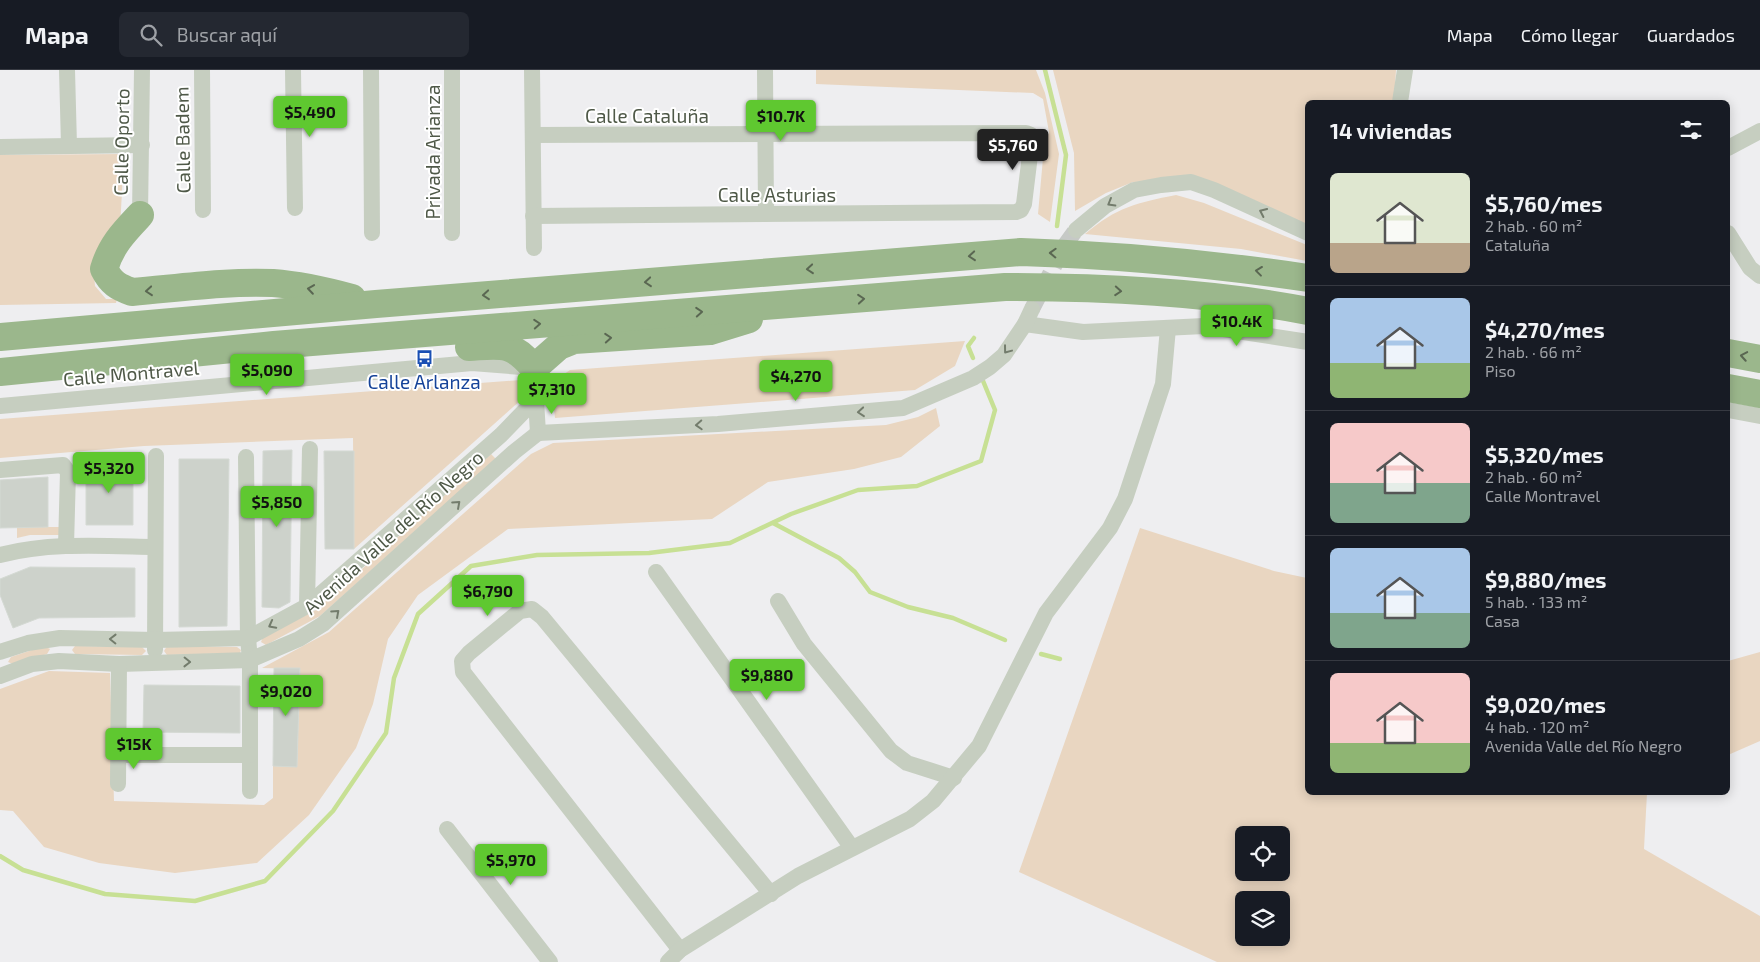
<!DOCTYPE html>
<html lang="es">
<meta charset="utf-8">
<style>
:root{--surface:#171b24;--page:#242831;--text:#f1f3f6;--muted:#9ea1a6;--line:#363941;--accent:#5fc830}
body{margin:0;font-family:"Exo 2",sans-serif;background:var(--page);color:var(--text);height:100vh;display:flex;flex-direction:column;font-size:19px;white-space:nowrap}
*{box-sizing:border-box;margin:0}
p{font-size:16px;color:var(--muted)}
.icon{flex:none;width:28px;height:28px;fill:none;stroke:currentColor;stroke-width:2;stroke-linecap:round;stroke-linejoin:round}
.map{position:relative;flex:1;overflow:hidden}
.details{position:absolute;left:1305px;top:30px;width:425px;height:695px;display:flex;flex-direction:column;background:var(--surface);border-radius:8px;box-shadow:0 2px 12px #0003}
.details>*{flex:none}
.buttons{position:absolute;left:1235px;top:756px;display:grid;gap:10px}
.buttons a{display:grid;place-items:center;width:55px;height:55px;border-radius:8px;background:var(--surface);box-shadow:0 2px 12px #0003;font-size:25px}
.price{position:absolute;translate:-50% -42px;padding:0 11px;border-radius:5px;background:var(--accent);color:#111;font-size:16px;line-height:32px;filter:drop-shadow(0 1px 2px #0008)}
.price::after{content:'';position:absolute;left:50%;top:30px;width:15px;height:11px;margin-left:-8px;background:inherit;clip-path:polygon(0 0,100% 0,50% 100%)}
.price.selected{background:#222;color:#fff}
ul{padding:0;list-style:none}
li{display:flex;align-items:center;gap:15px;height:125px;padding:0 25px}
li+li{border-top:1px solid var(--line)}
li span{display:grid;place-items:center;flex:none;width:140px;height:100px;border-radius:8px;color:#555}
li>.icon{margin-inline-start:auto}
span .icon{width:60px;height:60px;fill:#fffc;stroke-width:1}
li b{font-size:21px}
h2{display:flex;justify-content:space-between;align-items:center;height:60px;padding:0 25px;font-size:21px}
header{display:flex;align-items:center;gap:30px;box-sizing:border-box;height:70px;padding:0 25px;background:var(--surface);border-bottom:1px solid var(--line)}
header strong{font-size:24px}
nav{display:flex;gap:28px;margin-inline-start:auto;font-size:18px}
.search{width:350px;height:45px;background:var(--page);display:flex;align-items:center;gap:12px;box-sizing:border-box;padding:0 18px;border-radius:8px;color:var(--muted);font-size:19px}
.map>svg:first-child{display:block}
</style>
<header>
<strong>Mapa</strong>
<div class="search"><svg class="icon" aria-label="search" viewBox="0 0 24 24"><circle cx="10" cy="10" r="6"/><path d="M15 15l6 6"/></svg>Buscar aquí</div>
<nav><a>Mapa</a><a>Cómo llegar</a><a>Guardados</a></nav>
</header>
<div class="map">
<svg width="1760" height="892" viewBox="0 0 1760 892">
<rect width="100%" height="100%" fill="#eeeef0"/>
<g fill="#e9d6c1" fill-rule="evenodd">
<path d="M816,0H1036L1045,23L1059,84L1050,152L1038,144L1044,77L1049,62L1043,29L1033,23L816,14Z"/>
<path d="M1053,0H1396L1394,32H1308L1307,155L1205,110L1133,112L1106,123L1075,141L1074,83Z"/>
<path d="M124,84L120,158L93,195L95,216L106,229H117L116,233L0,235V85Z"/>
<path d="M1176,125L1204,133L1307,175V191L1241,179L1085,164C1117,137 1136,133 1176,125Z"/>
<path d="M965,271L955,296L915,320L555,348L551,313L570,300Z"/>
<path d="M521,310V330L354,479L353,368L144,376L0,388V349Z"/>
<path d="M936,338L940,356L901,387L854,399L768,412L712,449L508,459L418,525L388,569L373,634L356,678L309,745L257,793L175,803L99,793L44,777L13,741L0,740V619L49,601L110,603L114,731L264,735L273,728V696L297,697L300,599L262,598L329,562L531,384L553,373L886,355L918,347Z"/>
<path d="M491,384L496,389L320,546L266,575L261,572L263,567L316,540Z"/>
<path d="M17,457H60V465H30L17,468Z"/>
<path d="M1140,458L1274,501L1307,508L1308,722L1647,723L1644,779L1760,846V892H1217L1019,802ZM1244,765H1281V802H1244ZM1244,830H1281V868H1244Z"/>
<path d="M44,576L50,579L47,584L13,594L8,592L11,587Z"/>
<path d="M75,576L142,577L146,581L142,585L75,584L72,580Z"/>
<path d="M167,576L237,577L241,580L240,583L167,585L164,581Z"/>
<path d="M1760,582V671L1728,685V591Z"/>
</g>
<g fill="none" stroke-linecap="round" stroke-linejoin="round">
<g stroke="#c7e094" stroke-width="4.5">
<path d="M1045,0L1066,85L1057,156"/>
<path d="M973,288L968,276L974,268"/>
<path d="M773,453L839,488L855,502L870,522L908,537L953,548L1005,570"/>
<path d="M1041,584L1060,589"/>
<path d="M0,786L23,800L105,824L195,831L265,811L333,741L386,663L394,608L418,544L471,496L537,485L649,483L730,473L791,444L858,420L917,416L981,391L995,340L981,306"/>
</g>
</g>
<g fill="#cdd2cb" stroke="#d4d9d3">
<path d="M292,380L290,532L279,538L262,537L263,381Z"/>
<path d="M324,381H354V479H325Z"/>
<path d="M179,389H229L227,556L179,557Z"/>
<path d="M86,393L133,394V455H86Z"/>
<path d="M48,407V457L0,458V410Z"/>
<path d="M30,497L135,498V547L39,548L13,558L0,525V509Z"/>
<path d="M274,598H300L297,697L273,696Z"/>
<path d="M144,615L240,616V663L143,662Z"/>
</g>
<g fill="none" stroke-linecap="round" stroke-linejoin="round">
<path stroke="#c6c9c6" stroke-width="16" stroke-dasharray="16 8" stroke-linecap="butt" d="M1032,239L1065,175L1076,160"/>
<g stroke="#c6cec0" stroke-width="16">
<path d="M67,0L69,75"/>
<path d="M202,0L203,140"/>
<path d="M293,0L295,138"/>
<path d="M371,0L372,163"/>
<path d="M452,0V163"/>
<path d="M532,0L534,178"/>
<path d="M765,0L766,144"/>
<path d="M1400,32L1405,0"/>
<path d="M533,65L1026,63L1031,65L1032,69L1024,134L1021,140L1016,142L533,146"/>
<path d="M0,77L142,75"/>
<path d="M1728,78L1760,61"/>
<path d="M140,145L142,0"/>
<path d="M1076,160L1105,136L1134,120L1161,115L1191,112L1214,120L1308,163"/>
<path d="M1728,163L1750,198L1760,206"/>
<path d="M1025,254L1083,262L1204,256L1308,272"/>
<path d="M0,336L472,293L534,298L538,363"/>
<path d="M1728,340L1760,346"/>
<path d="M538,363L718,354L903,338L973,308L990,297L1004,285L1025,254L1032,239"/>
<path d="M246,387L248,568L250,590V721"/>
<path d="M0,400L63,395L68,402L66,476"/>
<path d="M0,485C50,472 104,476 155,477"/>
<path d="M656,502L852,778"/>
<path d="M778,531L804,574L891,681L907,693L954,708"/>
<path d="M307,536L310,379"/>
<path d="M155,580L156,386"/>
<path d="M0,582L28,573L60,568L155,570L248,568L307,536L501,365L534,331"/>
<path d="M0,606L32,594L59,591L119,594L250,590L299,569L323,554L514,382L538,363"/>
<path d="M119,685H249"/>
<path d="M118,714L119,594"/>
<path d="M447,759L550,892"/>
<path d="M680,880L463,602L462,591L469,583L520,541L532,539L542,547L771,824"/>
<path d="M668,892L680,880L798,806L910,749L933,731L979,676L1046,543L1110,458L1125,429L1163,314L1168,258"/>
</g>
<g stroke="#9bb78c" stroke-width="28">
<path d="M140,145C124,162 111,175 104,199C111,213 118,217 132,222C179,218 226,211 273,213C300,215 326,221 352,228"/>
<path d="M0,267L376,234L1021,182C1117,185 1213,194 1308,208"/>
<path d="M469,277C502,275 511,271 534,298L559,276L574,270L710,261L749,249"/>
<path d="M1728,283L1760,289"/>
<path d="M0,302L274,275L1005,217C1103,217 1211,222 1308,241"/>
<path d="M1728,318L1760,324"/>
</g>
</g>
<defs><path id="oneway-chevron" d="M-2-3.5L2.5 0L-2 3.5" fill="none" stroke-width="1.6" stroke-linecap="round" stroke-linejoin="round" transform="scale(1.25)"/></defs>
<g stroke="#737c6c">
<use href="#oneway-chevron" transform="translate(1111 133) rotate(150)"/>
<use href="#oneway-chevron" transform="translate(1263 142) rotate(-155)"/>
<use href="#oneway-chevron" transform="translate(1007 280) rotate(127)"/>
<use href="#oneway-chevron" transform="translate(861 342) rotate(175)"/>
<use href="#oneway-chevron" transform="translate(699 355) rotate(177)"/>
<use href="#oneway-chevron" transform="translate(457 434) rotate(-42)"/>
<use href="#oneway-chevron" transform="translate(336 543) rotate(-42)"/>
<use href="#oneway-chevron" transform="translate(272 555) rotate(152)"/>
<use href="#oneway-chevron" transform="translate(113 569) rotate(-179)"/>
<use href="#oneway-chevron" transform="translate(187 592) rotate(1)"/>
</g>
<g stroke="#5a6752">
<use href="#oneway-chevron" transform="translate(1053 183) rotate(-178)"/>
<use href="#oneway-chevron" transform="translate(972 186) rotate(175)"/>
<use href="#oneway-chevron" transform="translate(810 199) rotate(175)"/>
<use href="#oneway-chevron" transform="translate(1259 201) rotate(-173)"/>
<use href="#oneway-chevron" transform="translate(648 212) rotate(175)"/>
<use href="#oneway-chevron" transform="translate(311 219) rotate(-172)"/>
<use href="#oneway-chevron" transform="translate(149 221) rotate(175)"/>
<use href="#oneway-chevron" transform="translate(1118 221) rotate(4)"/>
<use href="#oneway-chevron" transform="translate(486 225) rotate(175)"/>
<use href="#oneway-chevron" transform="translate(861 229) rotate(-5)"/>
<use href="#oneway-chevron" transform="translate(699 242) rotate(-4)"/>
<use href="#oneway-chevron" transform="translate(537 254) rotate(-4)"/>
<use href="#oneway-chevron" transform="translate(608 268) rotate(-4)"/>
<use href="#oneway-chevron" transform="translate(1744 286) rotate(-170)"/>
</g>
<defs>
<symbol id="bus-bare" viewBox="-9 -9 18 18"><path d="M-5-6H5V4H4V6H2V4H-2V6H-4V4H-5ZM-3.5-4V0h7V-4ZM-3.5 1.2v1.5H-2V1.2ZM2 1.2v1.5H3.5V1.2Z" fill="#1a4fb4" stroke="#fff" stroke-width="2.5" paint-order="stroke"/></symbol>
</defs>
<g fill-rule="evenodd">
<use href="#bus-bare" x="412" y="276" width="25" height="25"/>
</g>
<g text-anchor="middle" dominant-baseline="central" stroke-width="4" stroke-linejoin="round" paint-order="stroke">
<g font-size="19" fill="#4f5948" stroke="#fff">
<text x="647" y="45">Calle Cataluña</text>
<text transform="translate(182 70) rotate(-91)">Calle Badem</text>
<text transform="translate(121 72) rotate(-89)">Calle Oporto</text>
<text transform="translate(432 82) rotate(-90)">Privada Arianza</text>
<text x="777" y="124">Calle Asturias</text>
<text transform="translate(131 303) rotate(-5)">Calle Montravel</text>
<text transform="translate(393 462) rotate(-42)">Avenida Valle del Río Negro</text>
</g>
<g font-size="19" fill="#164399" stroke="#fff">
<text x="424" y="311">Calle Arlanza</text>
</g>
</g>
</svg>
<div class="buttons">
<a><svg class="icon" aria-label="locate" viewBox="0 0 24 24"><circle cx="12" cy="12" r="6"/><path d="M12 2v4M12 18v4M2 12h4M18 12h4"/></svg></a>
<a><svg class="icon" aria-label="layers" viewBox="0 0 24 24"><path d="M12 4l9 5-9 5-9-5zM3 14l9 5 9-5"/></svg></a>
</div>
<b class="price" style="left:310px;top:68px">$5,490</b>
<b class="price" style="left:781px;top:72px">$10.7K</b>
<b class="price selected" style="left:1013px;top:101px">$5,760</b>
<b class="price" style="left:1237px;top:277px">$10.4K</b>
<b class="price" style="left:267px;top:326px">$5,090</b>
<b class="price" style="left:796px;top:332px">$4,270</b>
<b class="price" style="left:552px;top:345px">$7,310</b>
<b class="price" style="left:109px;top:424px">$5,320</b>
<b class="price" style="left:277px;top:458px">$5,850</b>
<b class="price" style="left:488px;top:547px">$6,790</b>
<b class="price" style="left:767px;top:631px">$9,880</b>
<b class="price" style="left:286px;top:647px">$9,020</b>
<b class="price" style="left:134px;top:700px">$15K</b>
<b class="price" style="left:511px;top:816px">$5,970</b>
<section class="details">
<h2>14 viviendas<svg class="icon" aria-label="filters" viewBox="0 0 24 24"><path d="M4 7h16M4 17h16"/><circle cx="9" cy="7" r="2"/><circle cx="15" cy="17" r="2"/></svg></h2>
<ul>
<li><span style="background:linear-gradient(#dfe7d0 70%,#b9a48a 0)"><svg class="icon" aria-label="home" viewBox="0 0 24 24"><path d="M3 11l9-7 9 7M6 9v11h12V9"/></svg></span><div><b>$5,760/mes</b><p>2 hab. · 60 m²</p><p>Cataluña</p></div></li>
<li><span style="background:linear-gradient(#a9c7e8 65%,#8fb573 0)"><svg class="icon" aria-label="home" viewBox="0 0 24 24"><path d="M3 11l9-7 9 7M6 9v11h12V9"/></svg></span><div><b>$4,270/mes</b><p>2 hab. · 66 m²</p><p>Piso</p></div></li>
<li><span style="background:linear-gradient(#f6c9c9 60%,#7fa58c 0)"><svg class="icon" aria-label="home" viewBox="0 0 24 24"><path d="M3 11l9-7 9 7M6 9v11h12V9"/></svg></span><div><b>$5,320/mes</b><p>2 hab. · 60 m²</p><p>Calle Montravel</p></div></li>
<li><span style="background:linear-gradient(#a9c7e8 65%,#7fa58c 0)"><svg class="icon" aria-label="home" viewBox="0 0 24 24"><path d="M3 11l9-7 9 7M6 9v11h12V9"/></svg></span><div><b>$9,880/mes</b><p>5 hab. · 133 m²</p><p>Casa</p></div></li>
<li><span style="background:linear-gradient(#f6c9c9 70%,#8fb573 0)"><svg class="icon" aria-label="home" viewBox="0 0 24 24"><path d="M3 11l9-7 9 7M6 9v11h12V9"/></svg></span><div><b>$9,020/mes</b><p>4 hab. · 120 m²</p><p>Avenida Valle del Río Negro</p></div></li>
</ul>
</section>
</div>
